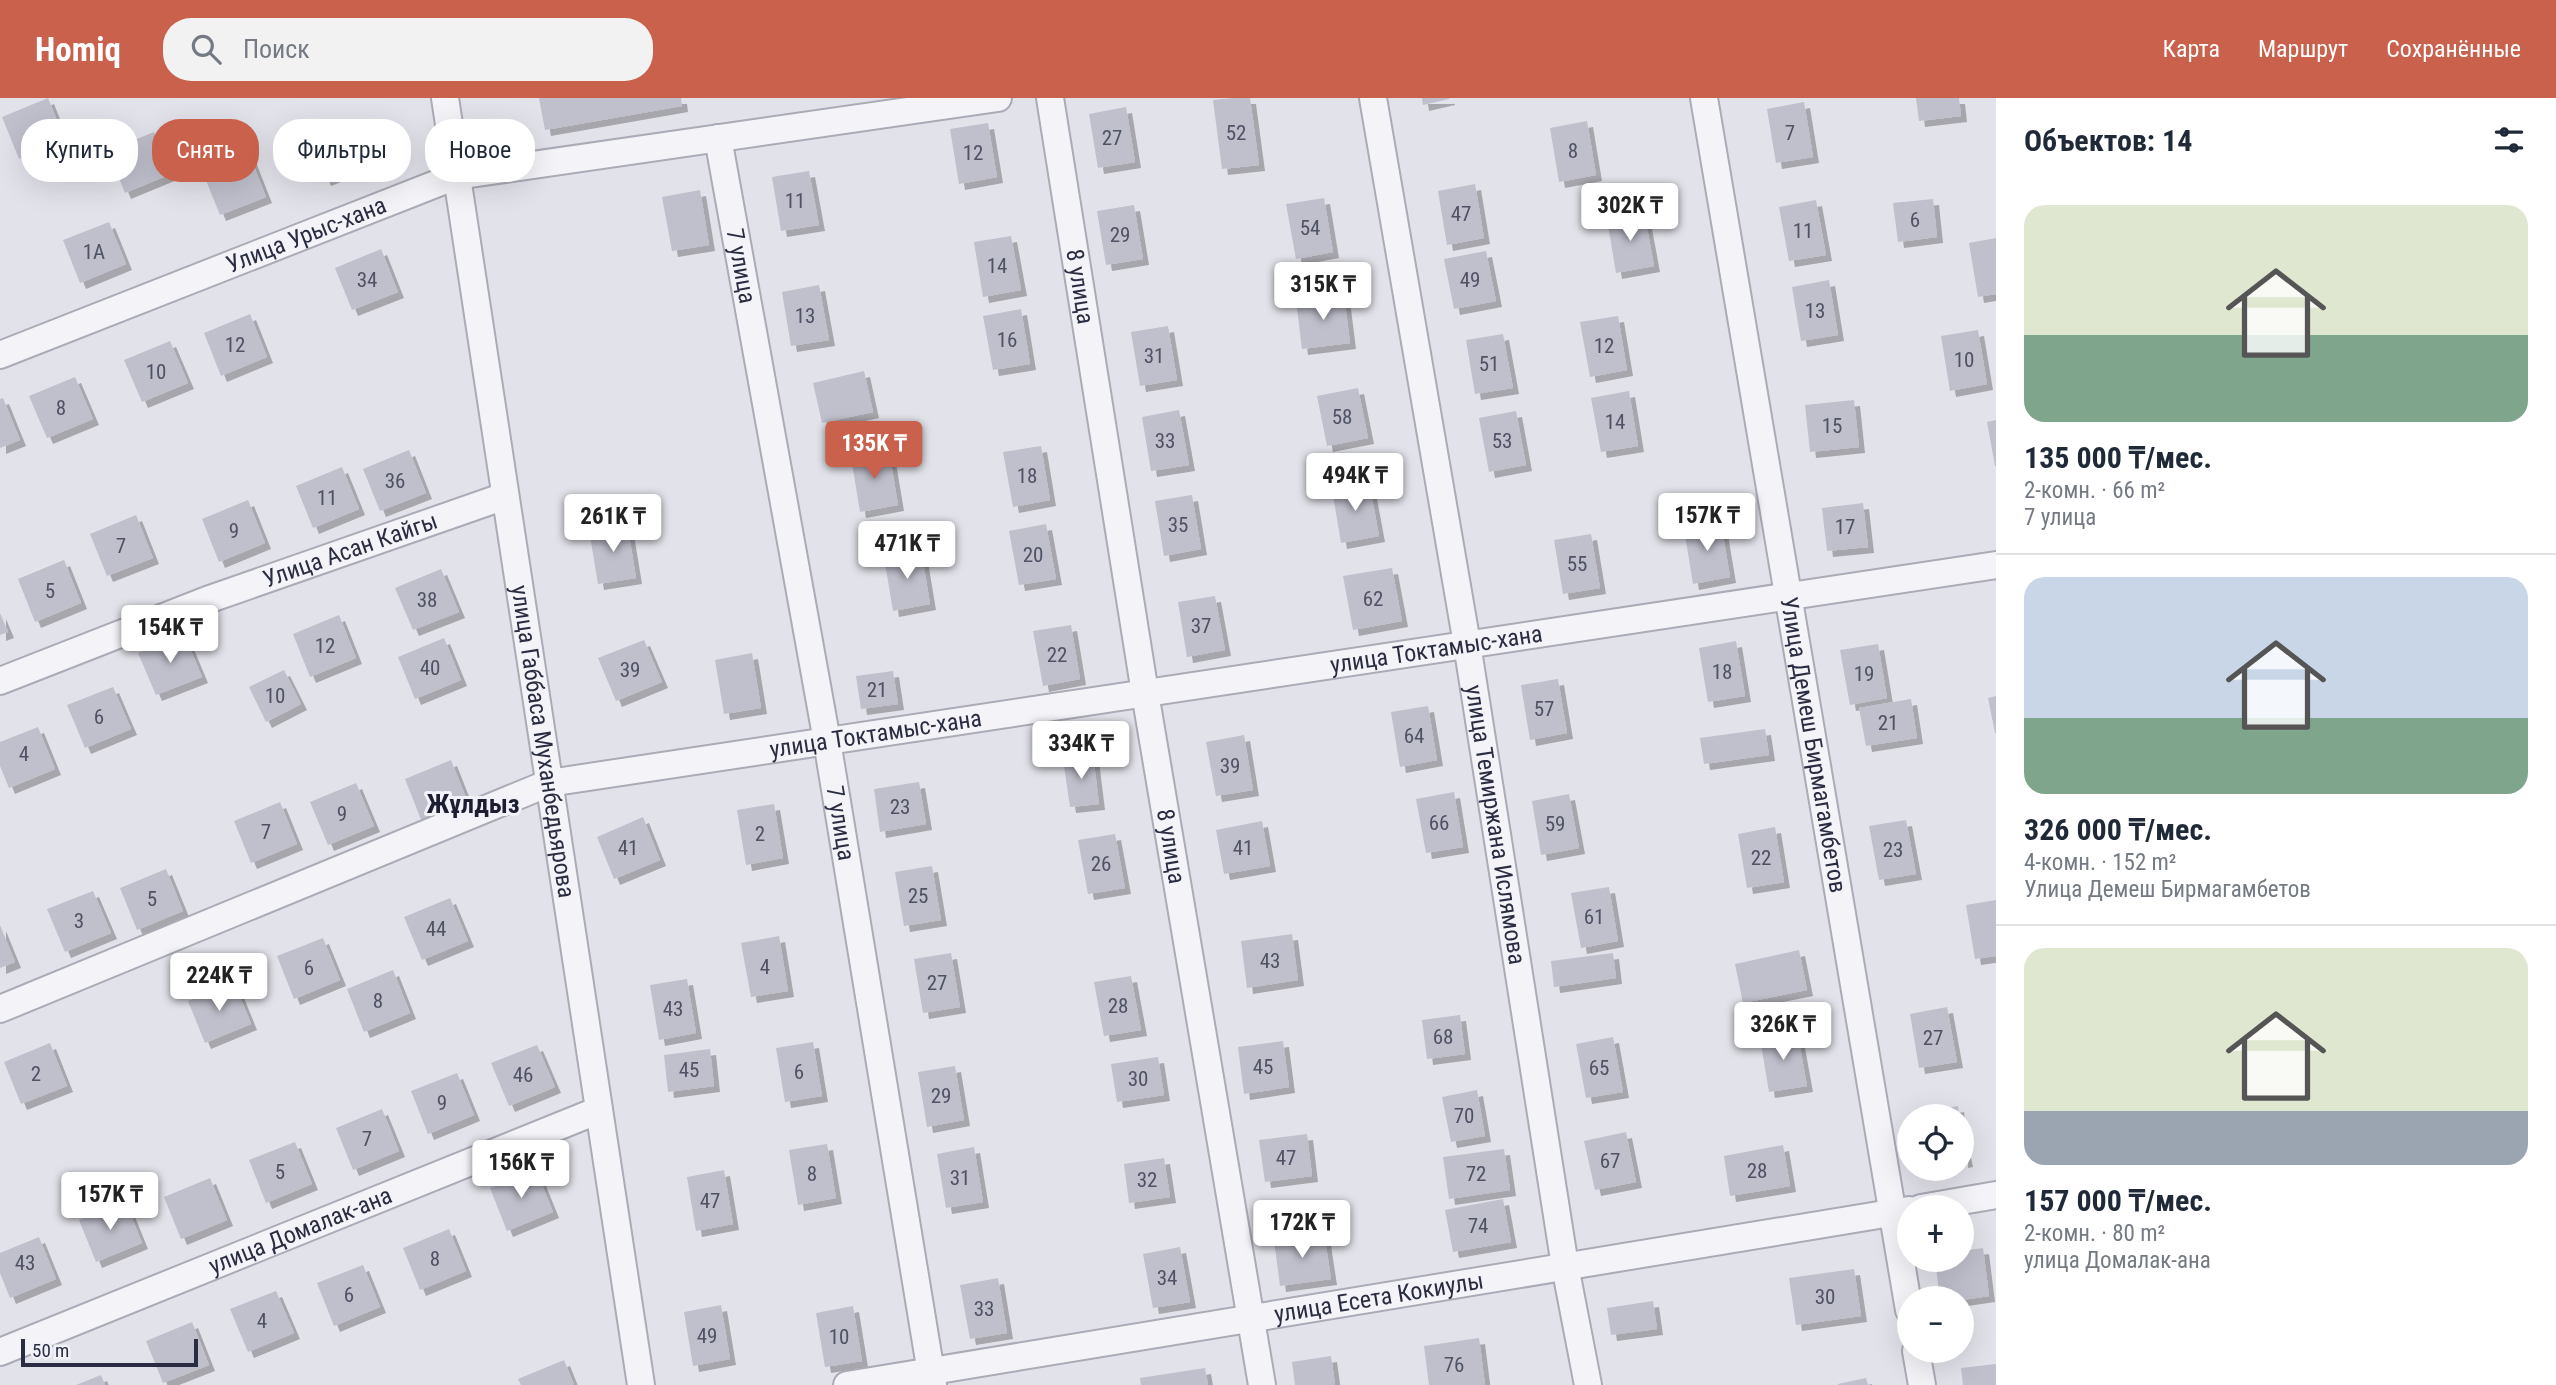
<!DOCTYPE html>
<html lang="ru">
<meta charset="utf-8">
<style>
:root{--surface:#fff;--page:#f2f2f3;--text:#1f2937;--muted:#747a83;--line:#e0e1e3;--accent:#c9614c}
body{margin:0;font-family:"Roboto Condensed",sans-serif;background:var(--page);color:var(--text);height:100vh;display:flex;flex-direction:column;font-size:26px;white-space:nowrap}
*{box-sizing:border-box;margin:0}
p{font-size:23px;color:var(--muted)}
.icon{flex:none;width:38px;height:38px;fill:none;stroke:currentColor;stroke-width:2;stroke-linecap:round;stroke-linejoin:round}
.map{position:relative;flex:1;overflow:hidden}
.side{display:flex;flex-direction:column;background:var(--surface);width:560px}
.side>*{flex:none}
.top-card{position:absolute;left:21px;top:21px;width:665px;height:63px;display:flex;gap:14px}
.buttons{position:absolute;left:1897px;top:1006px;display:grid;gap:14px}
.buttons a{display:grid;place-items:center;width:77px;height:77px;border-radius:50%;background:var(--surface);box-shadow:0 7px 28px #0002;font-size:35px}
.scale{position:absolute;left:21px;bottom:18px;width:177px;box-sizing:border-box;padding-left:7px;border:4px solid #2a2c41;border-top:0;font-size:19px;line-height:24px;white-space:nowrap;color:#2a2c41;-webkit-text-stroke:5px #f1f2f7;paint-order:stroke}
.price{position:absolute;translate:-50% -60px;padding:0 16px;border-radius:7px;background:#fff;color:#222;font-size:23px;line-height:46px;filter:drop-shadow(0 2px 4px #0008)}
.price::after{content:'';position:absolute;left:50%;top:42px;width:21px;height:16px;margin-left:-10px;background:inherit;clip-path:polygon(0 0,100% 0,50% 100%)}
.price.on{background:var(--accent);color:#fff}
ul{padding:0;list-style:none}
li{display:grid;align-content:center;gap:14px;height:371px;padding:0 28px}
li+li{border-top:2px solid var(--line)}
li span{display:grid;place-items:center;height:217px;border-radius:21px;color:#555}
li>.icon{margin-inline-start:auto}
span .icon{width:126px;height:126px;fill:#fffc;stroke-width:1}
li b{font-size:30px}
h2{display:flex;justify-content:space-between;align-items:center;height:84px;padding:0 28px;font-size:30px}
.tag{padding:0 24px;border-radius:28px;background:var(--surface);box-shadow:0 7px 28px #0002;font-size:24px;line-height:63px}
.tag.on{background:var(--accent);color:#fff}
header{display:flex;align-items:center;gap:42px;box-sizing:border-box;height:98px;padding:0 35px;background:var(--accent);color:#fff}
header strong{font-size:33px}
nav{display:flex;gap:38px;margin-inline-start:auto;font-size:24px}
.search{width:490px;height:63px;background:var(--page);display:flex;align-items:center;gap:18px;box-sizing:border-box;padding:0 24px;border-radius:28px;color:var(--muted);font-size:26px}
main{display:flex;flex:1;min-height:0}
.map>svg:first-child{display:block}
</style>
<header>
<strong>Homiq</strong>
<div class="search"><svg class="icon" aria-label="search" viewBox="0 0 24 24"><circle cx="10" cy="10" r="6"/><path d="M15 15l6 6"/></svg>Поиск</div>
<nav><a>Карта</a><a>Маршрут</a><a>Сохранённые</a></nav>
</header>
<main>
<div class="map">
<svg width="1996" height="1287" viewBox="0 0 1996 1287">
<defs>
<filter id="shadow"><feDropShadow dx="6" dy="6" stdDeviation="0" flood-color="#0004"/></filter>
</defs>
<rect width="100%" height="100%" fill="#e2e2ea"/>
<g fill="#bfc0cc" filter="url(#shadow)">
<path d="M48,0L65,43L19,61L2,19Z"/>
<path d="M539,0H681L682,8L545,32Z"/>
<path d="M1233,0H1250L1259,67L1222,71L1213,2Z"/>
<path d="M1422,0H1449V1L1423,7Z"/>
<path d="M1916,0H1959L1961,18L1919,23Z"/>
<path d="M1804,4L1813,59L1776,65L1767,11Z"/>
<path d="M1126,9L1135,64L1098,70L1089,16Z"/>
<path d="M354,21L371,64L325,82L308,40Z"/>
<path d="M1587,23L1596,77L1559,84L1550,30Z"/>
<path d="M988,25L997,79L959,86L950,31Z"/>
<path d="M154,34L171,76L125,95L108,53Z"/>
<path d="M249,56L266,99L220,117L203,75Z"/>
<path d="M809,73L819,127L781,133L772,79Z"/>
<path d="M1475,86L1484,140L1447,147L1438,93Z"/>
<path d="M700,92L709,147L672,153L662,99Z"/>
<path d="M1324,100L1333,154L1296,161L1286,106Z"/>
<path d="M1933,101L1937,139L1898,144L1893,105Z"/>
<path d="M1816,102L1826,157L1789,163L1779,109Z"/>
<path d="M1134,107L1143,161L1106,167L1097,113Z"/>
<path d="M1644,114L1654,168L1616,175L1607,121Z"/>
<path d="M109,124L126,166L80,185L63,142Z"/>
<path d="M1011,138L1021,192L983,199L974,144Z"/>
<path d="M1996,140V196L1978,199L1969,145Z"/>
<path d="M381,151L398,194L352,212L335,170Z"/>
<path d="M1486,153L1496,203L1454,211L1444,161Z"/>
<path d="M1829,182L1838,237L1801,243L1792,189Z"/>
<path d="M819,187L829,242L791,248L782,194Z"/>
<path d="M1344,197L1350,245L1302,251L1296,202Z"/>
<path d="M1021,211L1030,266L993,272L983,218Z"/>
<path d="M250,216L267,259L221,278L204,235Z"/>
<path d="M1618,218L1627,272L1590,279L1580,224Z"/>
<path d="M1168,228L1177,282L1140,288L1131,234Z"/>
<path d="M1978,232L1987,286L1950,293L1941,238Z"/>
<path d="M1503,236L1513,290L1475,296L1466,242Z"/>
<path d="M170,243L188,285L142,304L124,262Z"/>
<path d="M864,273L873,314L822,325L813,285Z"/>
<path d="M75,279L93,321L47,340L29,298Z"/>
<path d="M1358,290L1368,340L1327,348L1317,298Z"/>
<path d="M1629,293L1638,348L1601,354L1591,300Z"/>
<path d="M3,300L20,342L0,350V301Z"/>
<path d="M1854,302L1859,349L1810,354L1805,307Z"/>
<path d="M1179,312L1189,367L1151,373L1142,319Z"/>
<path d="M1516,313L1526,367L1489,374L1479,320Z"/>
<path d="M1996,322V368H1995L1987,324Z"/>
<path d="M1041,348L1050,402L1013,409L1003,354Z"/>
<path d="M409,352L426,395L380,413L363,371Z"/>
<path d="M889,353L898,407L860,414L851,359Z"/>
<path d="M342,369L359,411L313,430L296,388Z"/>
<path d="M1369,384L1379,438L1341,445L1332,391Z"/>
<path d="M1192,397L1201,451L1164,458L1155,403Z"/>
<path d="M248,402L265,445L219,464L202,421Z"/>
<path d="M1863,405L1868,449L1827,453L1822,410Z"/>
<path d="M136,417L153,460L107,478L90,436Z"/>
<path d="M627,425L636,480L598,486L589,432Z"/>
<path d="M1721,425L1730,479L1693,486L1684,431Z"/>
<path d="M1046,426L1056,481L1019,487L1009,433Z"/>
<path d="M1591,436L1600,490L1563,496L1554,442Z"/>
<path d="M921,452L930,506L893,513L884,459Z"/>
<path d="M64,462L81,505L35,524L18,481Z"/>
<path d="M1392,470L1402,523L1353,532L1343,478Z"/>
<path d="M441,471L459,514L413,532L395,490Z"/>
<path d="M1215,498L1225,552L1187,559L1178,504Z"/>
<path d="M0,515L8,534L0,537Z"/>
<path d="M339,517L356,560L310,579L293,536Z"/>
<path d="M1071,527L1080,581L1043,588L1033,533Z"/>
<path d="M184,536L202,579L156,597L138,555Z"/>
<path d="M444,540L461,582L415,601L398,559Z"/>
<path d="M644,542L662,584L616,603L598,560Z"/>
<path d="M1736,543L1745,598L1708,604L1699,550Z"/>
<path d="M1878,546L1887,600L1850,607L1840,552Z"/>
<path d="M752,555L761,610L724,616L715,562Z"/>
<path d="M284,572L301,606L266,624L249,589Z"/>
<path d="M893,573L898,606L861,611L856,578Z"/>
<path d="M1558,581L1567,635L1530,642L1521,587Z"/>
<path d="M113,589L131,631L85,650L67,607Z"/>
<path d="M1996,598V635H1995L1988,600Z"/>
<path d="M1911,601L1917,640L1866,648L1859,610Z"/>
<path d="M1428,608L1437,662L1400,669L1391,614Z"/>
<path d="M38,629L55,671L9,690L0,668V644Z"/>
<path d="M1765,631L1769,657L1704,666L1700,640Z"/>
<path d="M1244,637L1253,692L1216,698L1206,644Z"/>
<path d="M1093,657L1099,706L1070,709L1063,661Z"/>
<path d="M451,662L468,705L422,724L405,681Z"/>
<path d="M919,684L926,726L880,734L874,691Z"/>
<path d="M356,685L374,728L328,747L310,704Z"/>
<path d="M1454,694L1463,749L1426,755L1416,701Z"/>
<path d="M1569,696L1579,750L1541,757L1532,703Z"/>
<path d="M280,704L297,746L251,765L234,723Z"/>
<path d="M774,706L783,760L746,767L737,712Z"/>
<path d="M643,719L660,762L614,781L597,739Z"/>
<path d="M1906,722L1916,776L1879,782L1869,728Z"/>
<path d="M1262,723L1270,768L1224,776L1216,732Z"/>
<path d="M1775,729L1784,784L1747,790L1738,736Z"/>
<path d="M1115,736L1125,790L1088,796L1078,742Z"/>
<path d="M932,768L941,822L904,828L895,774Z"/>
<path d="M166,771L183,813L137,832L120,790Z"/>
<path d="M1609,789L1618,843L1581,850L1571,795Z"/>
<path d="M93,793L111,835L65,854L47,811Z"/>
<path d="M450,800L468,843L422,862L404,819Z"/>
<path d="M1996,802V858L1975,861L1966,807Z"/>
<path d="M0,827L15,864L0,870Z"/>
<path d="M1292,836L1298,882L1247,890L1241,843Z"/>
<path d="M779,838L788,893L751,899L741,845Z"/>
<path d="M323,840L340,882L294,901L277,858Z"/>
<path d="M1799,852L1807,892L1743,905L1735,866Z"/>
<path d="M951,855L960,909L923,915L914,861Z"/>
<path d="M1613,855L1616,880L1554,889L1551,863Z"/>
<path d="M393,872L410,915L364,934L347,891Z"/>
<path d="M1131,878L1141,932L1104,938L1094,884Z"/>
<path d="M687,881L696,935L659,942L650,887Z"/>
<path d="M234,884L251,926L205,945L188,903Z"/>
<path d="M1947,909L1957,964L1919,970L1910,916Z"/>
<path d="M1460,917L1465,956L1427,961L1422,922Z"/>
<path d="M1797,933L1807,988L1769,994L1760,940Z"/>
<path d="M1613,939L1623,994L1586,1000L1576,946Z"/>
<path d="M1283,943L1289,989L1244,996L1238,949Z"/>
<path d="M813,944L822,998L785,1004L776,950Z"/>
<path d="M50,945L67,988L21,1006L4,964Z"/>
<path d="M537,947L555,989L509,1008L491,965Z"/>
<path d="M710,951L714,988L668,994L664,957Z"/>
<path d="M1158,959L1164,997L1117,1004L1111,966Z"/>
<path d="M955,968L964,1022L927,1029L918,974Z"/>
<path d="M457,975L474,1017L428,1036L411,993Z"/>
<path d="M1477,992L1485,1038L1451,1044L1442,999Z"/>
<path d="M1958,1008L1959,1018H1921V1015Z"/>
<path d="M382,1011L399,1053L353,1072L336,1030Z"/>
<path d="M1626,1034L1636,1084L1595,1092L1584,1043Z"/>
<path d="M1307,1036L1312,1078L1265,1084L1259,1042Z"/>
<path d="M1962,1040L1967,1063L1962,1064Z"/>
<path d="M295,1044L312,1086L266,1105L249,1062Z"/>
<path d="M827,1046L836,1100L798,1107L789,1052Z"/>
<path d="M1783,1047L1790,1088L1730,1098L1724,1058Z"/>
<path d="M974,1049L983,1104L946,1110L937,1056Z"/>
<path d="M1504,1051L1510,1092L1449,1101L1443,1059Z"/>
<path d="M1164,1060L1170,1099L1129,1105L1124,1066Z"/>
<path d="M536,1072L553,1114L507,1133L490,1090Z"/>
<path d="M724,1072L733,1126L696,1133L687,1079Z"/>
<path d="M210,1080L227,1122L181,1141L164,1099Z"/>
<path d="M1503,1101L1511,1144L1453,1154L1445,1112Z"/>
<path d="M125,1103L142,1145L96,1164L79,1122Z"/>
<path d="M449,1131L466,1173L420,1192L403,1150Z"/>
<path d="M1324,1135L1331,1181L1280,1188L1274,1142Z"/>
<path d="M39,1139L56,1181L10,1200L0,1175V1155Z"/>
<path d="M1180,1149L1190,1204L1153,1210L1143,1156Z"/>
<path d="M1983,1150L1989,1198L1962,1202L1940,1200L1935,1162H1962V1153Z"/>
<path d="M363,1167L380,1209L334,1228L317,1185Z"/>
<path d="M1854,1171L1861,1218L1796,1227L1789,1180Z"/>
<path d="M998,1180L1007,1235L970,1241L960,1187Z"/>
<path d="M276,1193L294,1235L248,1254L230,1211Z"/>
<path d="M1653,1203L1657,1231L1611,1237L1607,1210Z"/>
<path d="M721,1207L730,1261L693,1268L684,1214Z"/>
<path d="M853,1208L862,1263L825,1269L816,1215Z"/>
<path d="M192,1224L209,1267L163,1285L146,1243Z"/>
<path d="M1479,1240L1485,1287H1429L1424,1248Z"/>
<path d="M1331,1258L1335,1287H1295L1292,1264Z"/>
<path d="M564,1262L574,1287H521L518,1281Z"/>
<path d="M1996,1266V1287H1963L1961,1270Z"/>
<path d="M1205,1270L1208,1287H1141L1140,1280Z"/>
<path d="M101,1277L105,1287H76Z"/>
<path d="M1866,1280L1868,1287H1838V1286Z"/>
</g>
<g fill="none" stroke-linecap="round" stroke-linejoin="round">
<defs>
<g id="minor">
<path id="s1" d="M445,0L641,1287"/>
<path id="s2" d="M1050,0L1145,595L1262,1287"/>
<path id="s3" d="M1373,0L1467,546L1565,1168L1588,1287"/>
<path id="s4" d="M1704,0L1909,1212"/>
<path id="s5" d="M718,40L827,643L933,1287"/>
<path id="s6" d="M0,257L456,78L998,0"/>
<path id="s7" d="M0,583L207,502L505,398"/>
<path id="s8" d="M0,911L549,685L1996,467"/>
<path d="M1921,1110L1996,1097"/>
<path d="M1916,1253L1922,1287"/>
<path id="s9" d="M0,1254L599,1012"/>
<path id="s10" d="M847,1287L1909,1112"/>
</g>
</defs>
<use href="#minor" stroke="#ababb7" stroke-width="30"/>
<use href="#minor" stroke="#f4f4f8" stroke-width="26"/>
</g>
<g text-anchor="middle" dominant-baseline="central" stroke-width="6" stroke-linejoin="round" paint-order="stroke">
<g font-size="21" fill="#4f5164">
<text x="1236" y="35">52</text>
<text x="1790" y="35">7</text>
<text x="1112" y="40">27</text>
<text x="1573" y="53">8</text>
<text x="973" y="55">12</text>
<text x="795" y="103">11</text>
<text x="1461" y="116">47</text>
<text x="1915" y="122">6</text>
<text x="1310" y="130">54</text>
<text x="1803" y="133">11</text>
<text x="1120" y="137">29</text>
<text x="94" y="154">1А</text>
<text x="997" y="168">14</text>
<text x="367" y="182">34</text>
<text x="1470" y="182">49</text>
<text x="1815" y="213">13</text>
<text x="805" y="218">13</text>
<text x="1007" y="242">16</text>
<text x="235" y="247">12</text>
<text x="1604" y="248">12</text>
<text x="1154" y="258">31</text>
<text x="1964" y="262">10</text>
<text x="1489" y="266">51</text>
<text x="156" y="274">10</text>
<text x="61" y="310">8</text>
<text x="1342" y="319">58</text>
<text x="1615" y="324">14</text>
<text x="1832" y="328">15</text>
<text x="1165" y="343">33</text>
<text x="1502" y="343">53</text>
<text x="1027" y="378">18</text>
<text x="395" y="383">36</text>
<text x="327" y="400">11</text>
<text x="1178" y="427">35</text>
<text x="1845" y="429">17</text>
<text x="234" y="433">9</text>
<text x="121" y="448">7</text>
<text x="1033" y="457">20</text>
<text x="1577" y="466">55</text>
<text x="50" y="493">5</text>
<text x="1373" y="501">62</text>
<text x="427" y="502">38</text>
<text x="1201" y="528">37</text>
<text x="325" y="548">12</text>
<text x="1057" y="557">22</text>
<text x="430" y="570">40</text>
<text x="630" y="572">39</text>
<text x="1722" y="574">18</text>
<text x="1864" y="576">19</text>
<text x="877" y="592">21</text>
<text x="275" y="598">10</text>
<text x="1544" y="611">57</text>
<text x="99" y="619">6</text>
<text x="1888" y="625">21</text>
<text x="1414" y="638">64</text>
<text x="24" y="656">4</text>
<text x="1230" y="668">39</text>
<text x="900" y="709">23</text>
<text x="342" y="716">9</text>
<text x="1439" y="725">66</text>
<text x="1555" y="726">59</text>
<text x="266" y="734">7</text>
<text x="760" y="736">2</text>
<text x="628" y="750">41</text>
<text x="1243" y="750">41</text>
<text x="1893" y="752">23</text>
<text x="1761" y="760">22</text>
<text x="1101" y="766">26</text>
<text x="918" y="798">25</text>
<text x="152" y="801">5</text>
<text x="1594" y="819">61</text>
<text x="79" y="823">3</text>
<text x="436" y="831">44</text>
<text x="1270" y="863">43</text>
<text x="765" y="869">4</text>
<text x="309" y="870">6</text>
<text x="937" y="885">27</text>
<text x="378" y="903">8</text>
<text x="1118" y="908">28</text>
<text x="673" y="911">43</text>
<text x="1443" y="939">68</text>
<text x="1933" y="940">27</text>
<text x="1263" y="969">45</text>
<text x="1599" y="970">65</text>
<text x="689" y="972">45</text>
<text x="799" y="974">6</text>
<text x="36" y="976">2</text>
<text x="523" y="977">46</text>
<text x="1138" y="981">30</text>
<text x="941" y="998">29</text>
<text x="442" y="1005">9</text>
<text x="1464" y="1018">70</text>
<text x="367" y="1041">7</text>
<text x="1286" y="1060">47</text>
<text x="1610" y="1063">67</text>
<text x="1757" y="1073">28</text>
<text x="280" y="1074">5</text>
<text x="812" y="1076">8</text>
<text x="1476" y="1076">72</text>
<text x="960" y="1080">31</text>
<text x="1147" y="1082">32</text>
<text x="710" y="1103">47</text>
<text x="1478" y="1128">74</text>
<text x="435" y="1161">8</text>
<text x="25" y="1165">43</text>
<text x="1167" y="1180">34</text>
<text x="349" y="1197">6</text>
<text x="1825" y="1199">30</text>
<text x="984" y="1211">33</text>
<text x="262" y="1223">4</text>
<text x="707" y="1238">49</text>
<text x="839" y="1239">10</text>
<text x="1454" y="1267">76</text>
</g>
<g font-size="24" fill="#2a2c41" stroke="#f1f2f7">
<text stroke="none"><textPath href="#s6" startOffset="329">Улица Урыс-хана</textPath></text>
<text stroke="none"><textPath href="#s5" startOffset="130">7 улица</textPath></text>
<text stroke="none"><textPath href="#s2" startOffset="191">8 улица</textPath></text>
<text stroke="none"><textPath href="#s7" startOffset="374">Улица Асан Кайгы</textPath></text>
<text stroke="none"><textPath href="#s8" startOffset="1491">улица Токтамыс-хана</textPath></text>
<text stroke="none"><textPath href="#s8" startOffset="924">улица Токтамыс-хана</textPath></text>
<text stroke="none"><textPath href="#s1" startOffset="651">улица Габбаса Муханбедьярова</textPath></text>
<text stroke="none"><textPath href="#s4" startOffset="656">Улица Демеш Бирмагамбетов</textPath></text>
<text stroke="none"><textPath href="#s5" startOffset="696">7 улица</textPath></text>
<text stroke="none"><textPath href="#s3" startOffset="737">улица Темиржана Ислямова</textPath></text>
<text stroke="none"><textPath href="#s2" startOffset="758">8 улица</textPath></text>
<text stroke="none"><textPath href="#s9" startOffset="324">улица Домалак-ана</textPath></text>
<text stroke="none"><textPath href="#s10" startOffset="539">улица Есета Кокиулы</textPath></text>
</g>
<g font-size="26" font-weight="bold" fill="#1d1d32" stroke="#f1f2f7">
<text x="473" y="706">Жұлдыз</text>
</g>
</g>
</svg>
<div class="buttons">
<a><svg class="icon" aria-label="locate" viewBox="0 0 24 24"><circle cx="12" cy="12" r="6"/><path d="M12 2v4M12 18v4M2 12h4M18 12h4"/></svg></a>
<a>+</a>
<a>−</a>
</div>
<div class="scale">50 m</div>
<b class="price" style="left:1630px;top:145px">302K ₸</b>
<b class="price" style="left:1323px;top:224px">315K ₸</b>
<b class="price on" style="left:874px;top:383px">135K ₸</b>
<b class="price" style="left:1355px;top:415px">494K ₸</b>
<b class="price" style="left:1707px;top:455px">157K ₸</b>
<b class="price" style="left:613px;top:456px">261K ₸</b>
<b class="price" style="left:907px;top:483px">471K ₸</b>
<b class="price" style="left:170px;top:567px">154K ₸</b>
<b class="price" style="left:1081px;top:683px">334K ₸</b>
<b class="price" style="left:219px;top:915px">224K ₸</b>
<b class="price" style="left:1783px;top:964px">326K ₸</b>
<b class="price" style="left:521px;top:1102px">156K ₸</b>
<b class="price" style="left:110px;top:1134px">157K ₸</b>
<b class="price" style="left:1302px;top:1162px">172K ₸</b>
<div class="top-card">
<a class="tag">Купить</a>
<a class="tag on">Снять</a>
<a class="tag">Фильтры</a>
<a class="tag">Новое</a>
</div>
</div>
<section class="side">
<h2>Объектов: 14<svg class="icon" aria-label="filters" viewBox="0 0 24 24"><path d="M4 7h16M4 17h16"/><circle cx="9" cy="7" r="2"/><circle cx="15" cy="17" r="2"/></svg></h2>
<ul>
<li><span style="background:linear-gradient(#dfe7d0 60%,#7fa58c 0)"><svg class="icon" aria-label="home" viewBox="0 0 24 24"><path d="M3 11l9-7 9 7M6 9v11h12V9"/></svg></span><div><b>135 000 ₸/мес.</b><p>2-комн. · 66 m²</p><p>7 улица</p></div></li>
<li><span style="background:linear-gradient(#c9d6e8 65%,#7fa58c 0)"><svg class="icon" aria-label="home" viewBox="0 0 24 24"><path d="M3 11l9-7 9 7M6 9v11h12V9"/></svg></span><div><b>326 000 ₸/мес.</b><p>4-комн. · 152 m²</p><p>Улица Демеш Бирмагамбетов</p></div></li>
<li><span style="background:linear-gradient(#dfe7d0 75%,#9aa5b1 0)"><svg class="icon" aria-label="home" viewBox="0 0 24 24"><path d="M3 11l9-7 9 7M6 9v11h12V9"/></svg></span><div><b>157 000 ₸/мес.</b><p>2-комн. · 80 m²</p><p>улица Домалак-ана</p></div></li>
</ul>
</section>
</main>
